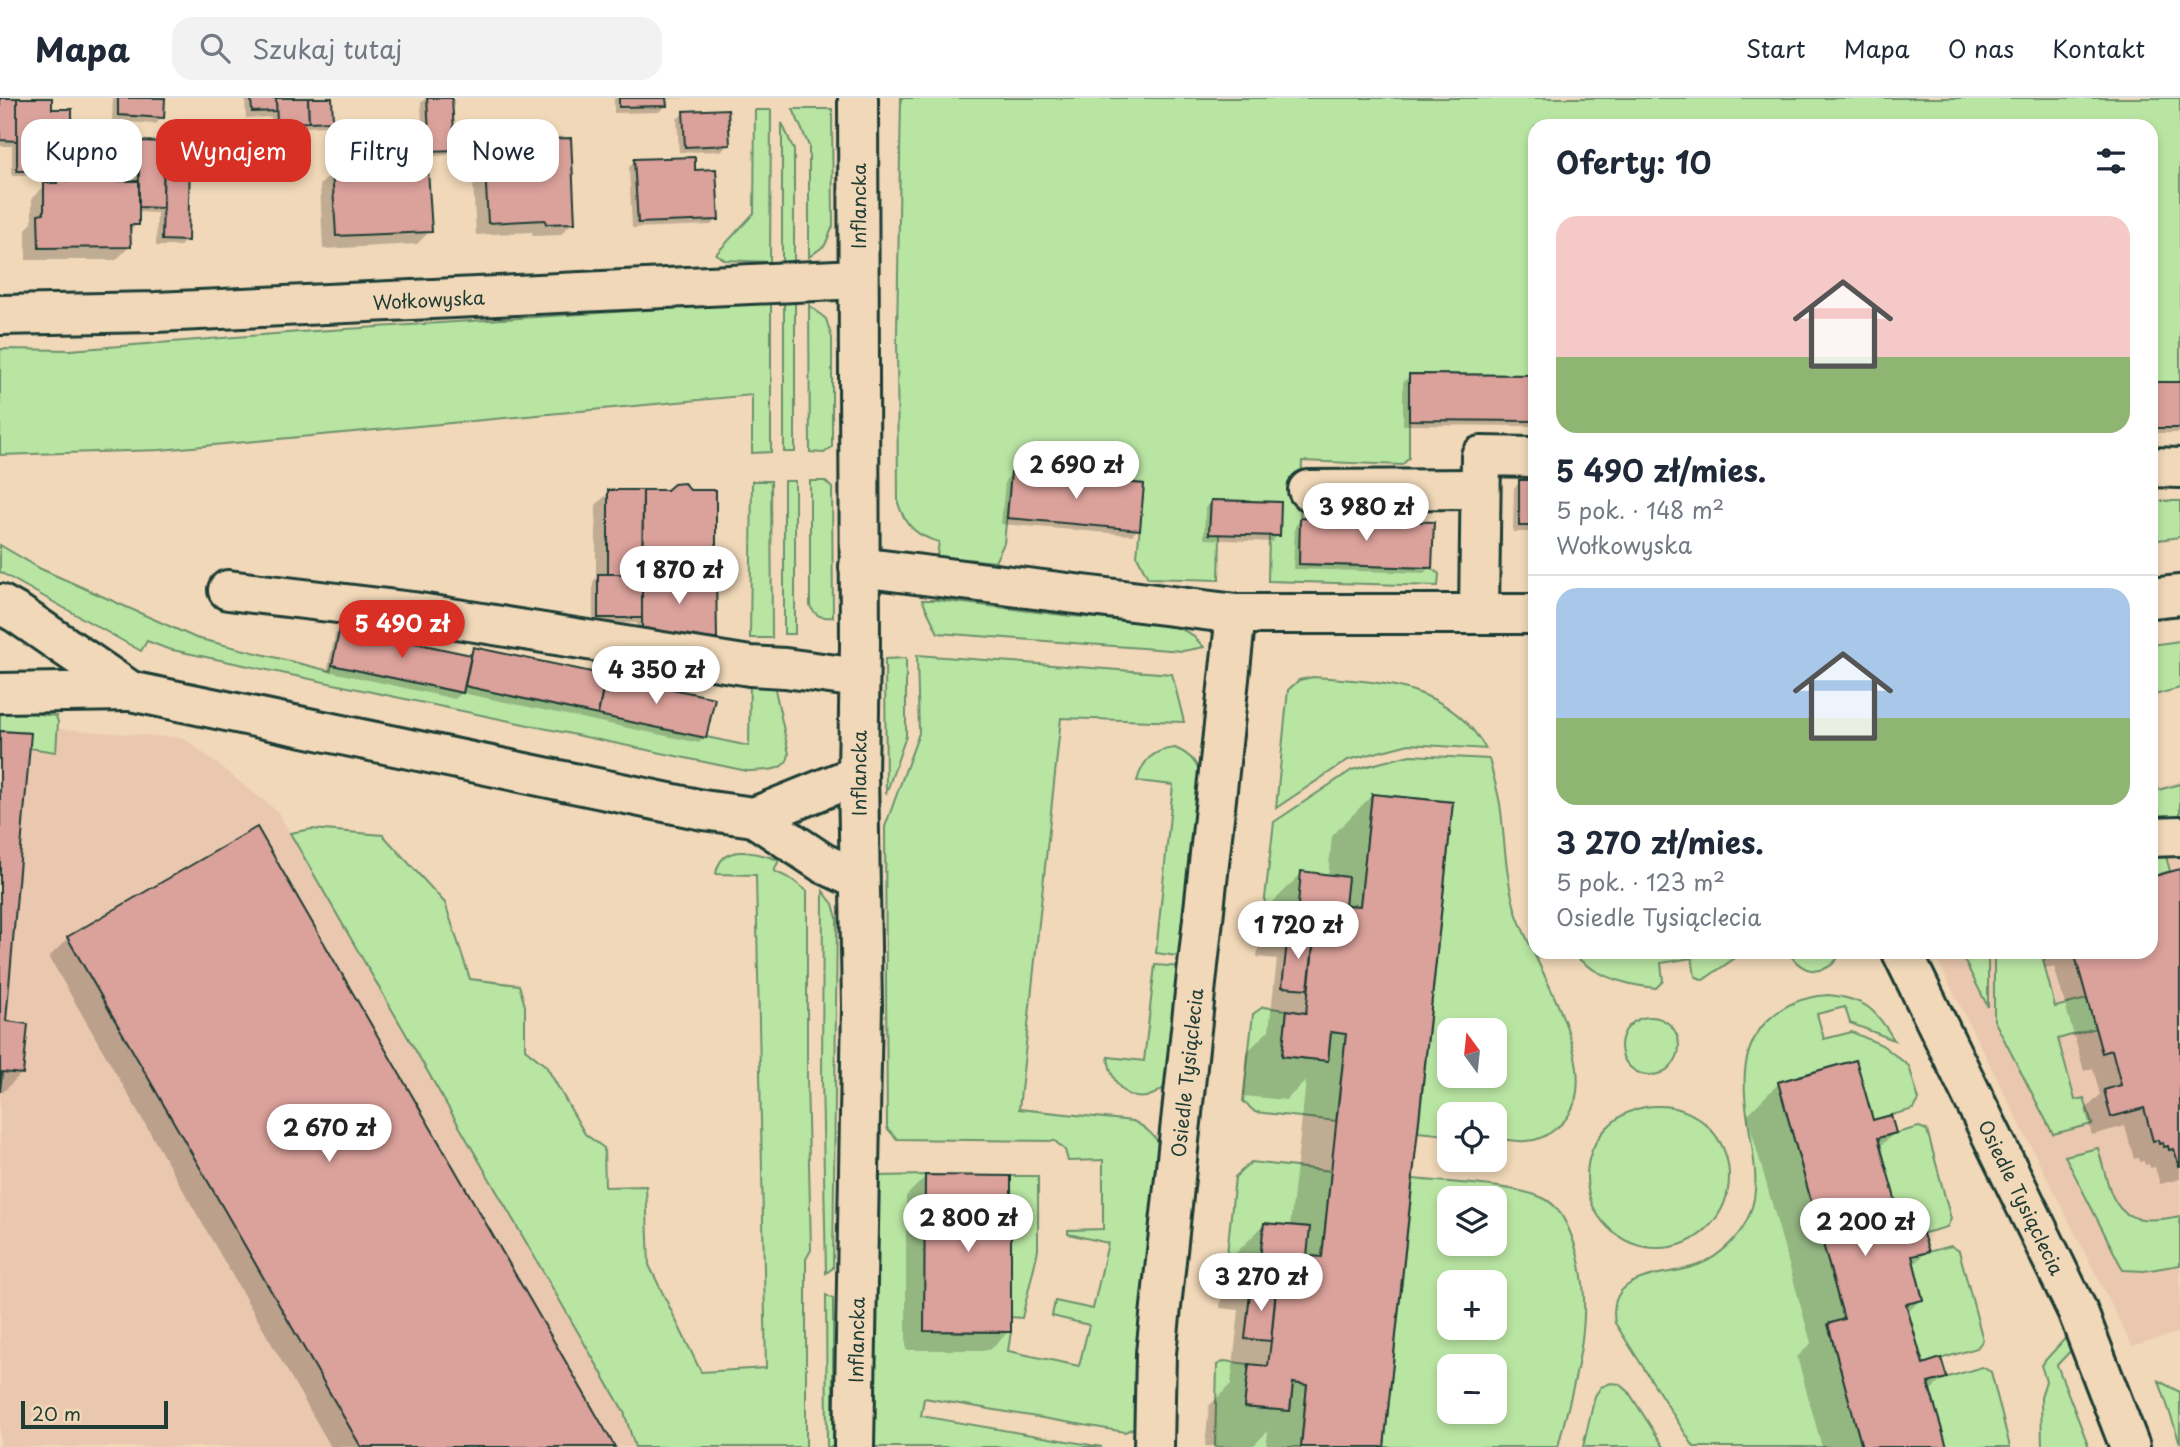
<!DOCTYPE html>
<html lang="pl">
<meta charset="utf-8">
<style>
:root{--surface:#fff;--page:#f2f2f3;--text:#1f2937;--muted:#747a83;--line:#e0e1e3;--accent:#d93025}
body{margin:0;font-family:"Playpen Sans",sans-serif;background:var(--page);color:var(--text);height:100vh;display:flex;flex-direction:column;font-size:26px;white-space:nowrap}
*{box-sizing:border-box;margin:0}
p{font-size:23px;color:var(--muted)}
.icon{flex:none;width:38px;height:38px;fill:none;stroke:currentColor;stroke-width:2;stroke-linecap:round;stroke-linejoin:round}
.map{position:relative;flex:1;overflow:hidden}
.side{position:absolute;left:1528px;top:21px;width:630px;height:840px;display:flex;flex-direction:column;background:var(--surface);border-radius:21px;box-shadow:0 4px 10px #0003}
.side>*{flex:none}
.hud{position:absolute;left:21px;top:21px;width:665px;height:63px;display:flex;gap:14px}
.needle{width:46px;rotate:345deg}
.controls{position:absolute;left:1437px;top:920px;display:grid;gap:14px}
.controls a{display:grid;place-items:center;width:70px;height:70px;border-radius:14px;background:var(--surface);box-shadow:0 4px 10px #0003;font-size:35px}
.scale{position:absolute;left:21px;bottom:18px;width:147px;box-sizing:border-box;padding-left:7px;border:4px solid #1f3d34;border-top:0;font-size:19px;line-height:24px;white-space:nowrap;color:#1f3d34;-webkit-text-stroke:5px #f0d8b8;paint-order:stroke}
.price{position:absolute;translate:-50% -60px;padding:0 16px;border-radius:24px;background:#fff;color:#222;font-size:23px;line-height:46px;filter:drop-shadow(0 2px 4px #0008)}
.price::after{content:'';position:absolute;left:50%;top:42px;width:21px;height:16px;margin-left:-10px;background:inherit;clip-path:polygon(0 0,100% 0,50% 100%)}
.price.current{background:var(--accent);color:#fff}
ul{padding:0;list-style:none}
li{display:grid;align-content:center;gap:14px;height:371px;padding:0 28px}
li+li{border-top:2px solid var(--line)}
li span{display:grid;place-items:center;height:217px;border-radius:21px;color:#555}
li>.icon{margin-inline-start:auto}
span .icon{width:126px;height:126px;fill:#fffc;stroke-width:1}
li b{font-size:30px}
h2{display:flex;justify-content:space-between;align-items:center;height:84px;padding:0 28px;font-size:30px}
.tag{padding:0 24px;border-radius:21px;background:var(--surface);box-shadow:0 4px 10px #0003;font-size:24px;line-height:63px}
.tag.current{background:var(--accent);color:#fff}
header{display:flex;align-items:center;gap:42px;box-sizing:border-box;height:98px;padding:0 35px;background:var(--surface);border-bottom:2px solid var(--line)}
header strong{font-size:33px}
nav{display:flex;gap:38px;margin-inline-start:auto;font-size:24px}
.search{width:490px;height:63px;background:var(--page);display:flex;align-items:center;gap:18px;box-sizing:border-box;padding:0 24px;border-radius:21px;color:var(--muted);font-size:26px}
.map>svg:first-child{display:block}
</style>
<header>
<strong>Mapa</strong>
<div class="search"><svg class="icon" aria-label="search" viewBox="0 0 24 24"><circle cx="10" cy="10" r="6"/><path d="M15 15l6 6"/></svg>Szukaj tutaj</div>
<nav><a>Start</a><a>Mapa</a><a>O nas</a><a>Kontakt</a></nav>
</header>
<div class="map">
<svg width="2180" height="1349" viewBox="0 0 2180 1349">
<rect width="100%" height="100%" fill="#f0d8b8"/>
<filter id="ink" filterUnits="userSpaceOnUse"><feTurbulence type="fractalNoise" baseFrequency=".0143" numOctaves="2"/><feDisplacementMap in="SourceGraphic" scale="14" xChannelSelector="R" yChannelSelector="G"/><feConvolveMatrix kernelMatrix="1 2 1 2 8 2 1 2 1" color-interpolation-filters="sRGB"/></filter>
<g filter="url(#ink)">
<g fill="#eac8af">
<path d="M58,631L184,640L277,713L624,1314L635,1349H0V633L31,635L56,653Z"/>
<path d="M2180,683V1234L2132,1248L1933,854H2151V692Z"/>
</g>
<g fill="#b9e5a3" stroke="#6c916c" stroke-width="2" fill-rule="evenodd">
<path d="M901,0H2180V284H2151V28H1535V277L1409,276V360L1402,367L1302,363L1299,466L1432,470L1439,476L1438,488L1268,483L1269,438H1280V404L1211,402L1209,436H1220L1219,482L1148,480L1137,458L1144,386L1011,375L1004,445L995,464L937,458L939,444C916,438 905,427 898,405L897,236Z"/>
<path d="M793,11H832L833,128L825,147L809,159V48Z"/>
<path d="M755,12H771L770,164L725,162L716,156L754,115Z"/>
<path d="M782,25L794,52V164L782,165Z"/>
<rect x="784" y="203" width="11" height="151"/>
<path d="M771,204V354L752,355V297L160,352L0,357V251L70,252L300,234Z"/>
<path d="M809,207L826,221L832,240V349L824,355L810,354Z"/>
<path d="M752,383H771L772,540H750Z"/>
<rect x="784" y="383" width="11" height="153"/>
<path d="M810,383H825L832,390L833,519C822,520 816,519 810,508Z"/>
<path d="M2151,403H2180V439L2151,443Z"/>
<path d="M0,447L41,471L196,540L330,573L332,567L463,595L465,588L749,648L750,582H773L789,656C787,675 762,672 747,673L168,551L147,543L141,553L0,474Z"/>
<path d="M922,502H938L1071,518L1158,525L1175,528L1191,536L1204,549L1183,553L938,535Z"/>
<path d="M2180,543V590L2151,598V547Z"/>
<path d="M917,557L1172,576L1184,624L1061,620L1019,1011L1133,1023C1147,1030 1155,1038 1163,1052L1140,1327L1125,1334L924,1300L921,1318L1102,1349H872L873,1123L880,1078L925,1077V1233L1011,1234L1008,1253L1079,1268L1089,1227L1052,1218L1055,1203L1093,1211L1108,1145L1068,1136V1132L1103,1131V1062L1068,1063L1065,1052L1055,1043L897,1041L887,1030L885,729L919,635Z"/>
<path d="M906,560V638L886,696L885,561Z"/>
<path d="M1313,579C1380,584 1448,585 1486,651L1409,646L1348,662L1276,710L1288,592L1299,582Z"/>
<path d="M0,611L56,618L58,624L56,654L29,650L30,635L0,633Z"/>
<path d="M1175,650C1191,657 1198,665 1202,682L1184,859L1156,855L1173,687L1137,683C1143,661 1154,652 1175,650Z"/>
<path d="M1410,657L1489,661C1493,678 1499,695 1501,713C1505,748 1506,783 1517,817C1535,869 1613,982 1559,1028C1550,1036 1539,1043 1526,1043C1516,1044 1505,1041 1495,1041L1494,1017H1449V1037L1418,1034L1453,704L1372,696L1360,808L1345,807L1348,779L1302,774L1297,819L1271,816L1264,809L1274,724L1352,672ZM1449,933H1494V978H1449Z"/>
<path d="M2180,686V723L2151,724V694Z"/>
<path d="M312,731L383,737L445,805L470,881L519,887L525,908V951L546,968L585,1036L604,1050L605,1089L646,1088L649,1167L701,1274L766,1270L756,777L716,776C721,743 757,755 779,762L774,773L791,781L807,793V979L811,1152L806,1161V1349H635L624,1314L290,735Z"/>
<path d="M2165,755L2170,773L2151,779V756Z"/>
<path d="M823,793L833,806L837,820L833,1170L826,1175L822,979Z"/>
<path d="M1571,854H1744L1703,882L1695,878L1692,860L1661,865L1663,883L1656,890C1624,887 1594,878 1571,854Z"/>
<path d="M1789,854H1841C1830,879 1801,878 1789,854Z"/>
<path d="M1960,854H1988V909Z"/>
<path d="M1994,854H2053L2043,862L2055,909L2087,901L2096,930L2058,941L2075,1002L2084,1000L2092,1026L2053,1036L1994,922Z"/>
<path d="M1155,867L1182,869L1167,987C1137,1014 1112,993 1108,959L1144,963Z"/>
<path d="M1828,897C1865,901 1875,910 1894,942L1850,925L1845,909L1817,916L1824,941L1852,934L1882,947L1909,968L1919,1002L1914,1011L1873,1022L1856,962L1778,984L1844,1221L1828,1226L1862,1349H1694L1615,1225C1606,1172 1664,1180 1698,1167C1720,1159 1742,1137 1750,1115C1772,1060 1716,978 1766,924C1784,906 1803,899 1828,897Z"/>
<path d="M1263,909L1287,912L1282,958L1328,963L1331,934L1346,936L1336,1023L1255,1014L1243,1003L1253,916Z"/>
<circle cx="1650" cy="948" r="29"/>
<circle cx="1658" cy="1079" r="71"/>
<path d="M1919,1029L1927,1032L1951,1121L1947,1129L1906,1140L1878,1040Z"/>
<path d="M2098,1050C2113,1104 2113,1132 2180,1118V1167L2144,1173L2123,1172L2065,1058Z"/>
<path d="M1251,1064L1331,1073L1322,1159L1307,1158L1309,1129L1264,1125L1259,1170L1235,1168L1227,1156L1235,1079Z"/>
<path d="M1011,1078H1038V1152L1022,1220L1011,1219Z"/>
<path d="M1413,1081C1449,1085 1514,1086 1545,1101C1557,1107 1565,1122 1570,1134C1600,1207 1576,1276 1558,1349H1384ZM1449,1101H1494V1146H1449ZM1449,1185H1494V1230H1449ZM1449,1269H1494V1314H1449Z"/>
<path d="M1951,1148L1959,1153L1983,1242L1977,1250L1923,1266L1906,1206L1923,1201L1912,1158Z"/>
<path d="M826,1197L833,1201V1349H827Z"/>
<path d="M2071,1234L2077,1246L2057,1267L2089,1349H2042L2041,1299L2046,1283L2041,1267Z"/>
<path d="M1224,1263L1249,1266L1244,1309L1290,1313L1293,1285L1307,1287L1301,1349H1215L1217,1267Z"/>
<path d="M1982,1269L1991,1274L2010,1349H1947L1928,1285Z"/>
<path d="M2159,1283L2180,1294V1345Z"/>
<path d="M1611,1285L1620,1286L1628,1293L1664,1349H1583L1595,1298L1601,1289Z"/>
</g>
<g fill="#0003">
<path d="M0,0H50V12L70,72L65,77V85H134L135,51L141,45L162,66H189L186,142L180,148H156L157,115L137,114V126L129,135V149L116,162H26V131L32,125V100L55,78H12V48H0Z"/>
<path d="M113,0H163L162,19L156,26L112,23Z"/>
<path d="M245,0H330L332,22L325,28L272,31L271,19L246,20Z"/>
<path d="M426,0H450L453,51L447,57L426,59L430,133L417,146L323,151L320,87L333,74L362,72L373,60L424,58L421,5Z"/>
<path d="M614,0H687L665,1V8L659,14L614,15Z"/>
<path d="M684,15L728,46L722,53L679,54L677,21Z"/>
<path d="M523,35L573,124L560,137L533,138L532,134L476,137L472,65L485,52L508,51Z"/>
<path d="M635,63L693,74L717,121L711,127L632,130L629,69Z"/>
<path d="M1410,278H1535V328L1403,327V284Z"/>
<path d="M2151,285L2180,286V335H2151Z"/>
<path d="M1012,376L1138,431L1132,437L1001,426L1005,382Z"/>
<path d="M1520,384H1535V434H1513L1514,390Z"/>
<path d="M667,393L715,540L709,546L637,545V525H593V484L596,480V407L609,394Z"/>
<path d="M1211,404L1278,437L1272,444L1204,441L1205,410Z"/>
<path d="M1301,422L1431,469L1424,475L1293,471L1295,428Z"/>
<path d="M341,531L467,558L473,551L705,639L699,645L462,595L455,601L327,573L335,537Z"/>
<path d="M0,635L4,925L22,975L3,994H0Z"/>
<path d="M1372,697L1382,1349H1266L1268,1333L1252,1349L1205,1348L1209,1308L1231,1286L1239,1212L1220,1210L1224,1167L1264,1127L1290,1129L1306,983L1286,1002L1243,998L1247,954L1269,932L1277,861L1257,859L1262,815L1302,775L1328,778L1332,738Z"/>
<path d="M2180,773V1081L2160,1086L2155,1069L2150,1070L2149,1066L2145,1067L2144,1063L2140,1064L2139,1060L2134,1061L2125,1028L2092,1037L2085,1012L2100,997L2093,970L2084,973L2054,868L2045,870L2041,854H2151V781Z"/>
<path d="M68,840L613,1349H331L49,859Z"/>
<path d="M1779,985L1894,1035L1879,1050L1905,1143L1927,1153L1912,1168L1921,1201L1907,1215L1922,1268L1945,1279L1929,1294L1945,1349H1822L1797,1259L1811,1245L1747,1017Z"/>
<path d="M925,1079L1009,1233L990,1252H906V1098Z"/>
</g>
<g fill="#dba19b" stroke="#1f3d34" stroke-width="2">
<path d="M0,0H17V43L0,42Z"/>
<path d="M17,0H52V11H72V73H17Z"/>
<path d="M118,0H165L164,20L118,17Z"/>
<path d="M251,0H276L277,13L252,14Z"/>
<path d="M276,0H308L309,24L277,25Z"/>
<path d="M308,0H332L333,23L309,24Z"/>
<path d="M427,0H452L455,52L430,53Z"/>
<path d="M619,0H666L667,8L619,9Z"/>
<path d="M728,11L730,47L685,49L683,13Z"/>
<path d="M540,33L547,41L571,40L575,125L546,126L545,122L488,125L484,51L516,49V41L522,34Z"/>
<path d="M140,43L164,44L163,110L138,109Z"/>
<path d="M427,56L432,134L336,138L332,72L373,69L372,59Z"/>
<path d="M695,59V72L716,71L719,122L638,125L634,61Z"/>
<path d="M164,64H190L188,143L162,142Z"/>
<path d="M57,73H67V83H139V127H130L131,149L39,150L38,116L44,115V85H57Z"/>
<path d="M1409,276L1535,277V323L1409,322Z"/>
<rect x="2151" y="284" width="29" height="46"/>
<path d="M1011,374L1144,386L1140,432L1007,420Z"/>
<rect x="1519" y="382" width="16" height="46"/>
<path d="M684,385L690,392H716V475L642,476L643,392H667L674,386Z"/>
<path d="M608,392H643L642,476H608Z"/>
<path d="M1211,402L1281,404L1280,438L1209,436Z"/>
<path d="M1300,420L1434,424L1432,470L1299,466Z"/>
<path d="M716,475L717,541L642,540V476Z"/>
<rect x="598" y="476" width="44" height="44"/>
<path d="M340,529L471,557L463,595L332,567Z"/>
<path d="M473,549L606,577L598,617L465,588Z"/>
<path d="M606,577L715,600L706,640L598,617Z"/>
<path d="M0,633L31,635L6,923L28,926L23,976L2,974L0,994Z"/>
<path d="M1372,696L1453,704L1384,1349H1301L1307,1287L1293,1285L1290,1313L1244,1309L1249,1266L1268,1268L1271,1243L1278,1172L1259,1170L1264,1125L1310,1129L1307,1158L1322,1159L1331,1073L1346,936L1331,934L1328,963L1282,958L1287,912L1306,915L1316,822L1297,819L1301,773L1348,779L1345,807L1360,808Z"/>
<path d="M257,729L615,1349H361L67,839Z"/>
<path d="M2180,771V1068H2179L2174,1051L2169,1052L2168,1048L2164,1049L2163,1045L2159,1046L2158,1042L2153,1043L2144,1010L2111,1019L2104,992L2121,987L2112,952L2102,955L2074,854H2151V779Z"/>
<path d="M1288,835L1314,838L1308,891L1282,889Z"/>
<path d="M1856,962L1873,1022L1891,1017L1896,1035L1878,1040L1906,1140L1923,1136L1929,1154L1912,1158L1923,1202L1906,1206L1923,1266L1941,1260L1947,1280L1928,1285L1947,1349H1862L1828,1226L1844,1221L1778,984Z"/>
<path d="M925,1077L1011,1078V1234L924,1233Z"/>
<path d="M1251,1186L1276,1189L1271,1243L1245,1241Z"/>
</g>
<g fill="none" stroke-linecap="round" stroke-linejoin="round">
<defs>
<g id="minor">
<path id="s1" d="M0,217L156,214L858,181"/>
<path d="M2151,369L2180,370"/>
<path d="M1308,392L1480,391"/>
<path d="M859,469L1236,516H1535"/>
<path d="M228,492L413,514L750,568L785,570L859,580"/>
<path d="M2151,500L2180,497"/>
<path d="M0,506L18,516L130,593L703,712L754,719L823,765L859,782"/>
<path d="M1479,516L1481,358L1535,359"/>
<path d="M0,595L130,593"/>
<path d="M754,719L858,677"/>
<path d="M2151,739L2180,738"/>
<path id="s2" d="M1902,854L2077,1212L2130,1349"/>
<path id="s3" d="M854,1349L862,908L858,677L860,548L858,0"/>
<path id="s4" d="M1154,1349L1156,1255L1236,516"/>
</g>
</defs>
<use href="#minor" stroke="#1f3d34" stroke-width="44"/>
<use href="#minor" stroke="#f0d8b8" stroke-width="38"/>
</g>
</g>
<g text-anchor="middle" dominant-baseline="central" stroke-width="5" stroke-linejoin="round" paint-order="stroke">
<g font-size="19" fill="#1f3d34" stroke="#f0d8b8">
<text transform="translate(858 108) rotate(-90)">Inflancka</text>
<text stroke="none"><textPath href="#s1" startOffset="429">Wołkowyska</textPath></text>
<text stroke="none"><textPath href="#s3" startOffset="674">Inflancka</textPath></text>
<text stroke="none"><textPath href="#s4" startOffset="376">Osiedle Tysiąclecia</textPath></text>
<text stroke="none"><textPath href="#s2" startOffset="273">Osiedle Tysiąclecia</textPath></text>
<text stroke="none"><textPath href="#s3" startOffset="107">Inflancka</textPath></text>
</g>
</g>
</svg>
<div class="controls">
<a><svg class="needle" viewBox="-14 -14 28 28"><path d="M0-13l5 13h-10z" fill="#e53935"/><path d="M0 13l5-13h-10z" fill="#747a83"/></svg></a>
<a><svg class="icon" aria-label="locate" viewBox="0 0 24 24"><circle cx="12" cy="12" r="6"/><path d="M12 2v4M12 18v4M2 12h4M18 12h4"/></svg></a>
<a><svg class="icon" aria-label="layers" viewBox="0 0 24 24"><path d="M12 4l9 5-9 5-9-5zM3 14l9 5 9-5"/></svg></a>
<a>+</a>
<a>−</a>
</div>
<div class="scale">20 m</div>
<b class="price" style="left:1076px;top:403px">2 690 zł</b>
<b class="price" style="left:1366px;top:445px">3 980 zł</b>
<b class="price" style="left:679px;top:508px">1 870 zł</b>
<b class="price current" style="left:402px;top:562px">5 490 zł</b>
<b class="price" style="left:656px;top:608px">4 350 zł</b>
<b class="price" style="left:1298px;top:863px">1 720 zł</b>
<b class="price" style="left:329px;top:1066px">2 670 zł</b>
<b class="price" style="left:968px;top:1156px">2 800 zł</b>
<b class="price" style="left:1865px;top:1160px">2 200 zł</b>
<b class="price" style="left:1261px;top:1215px">3 270 zł</b>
<div class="hud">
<a class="tag">Kupno</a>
<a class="tag current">Wynajem</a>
<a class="tag">Filtry</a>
<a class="tag">Nowe</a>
</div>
<section class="side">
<h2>Oferty: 10<svg class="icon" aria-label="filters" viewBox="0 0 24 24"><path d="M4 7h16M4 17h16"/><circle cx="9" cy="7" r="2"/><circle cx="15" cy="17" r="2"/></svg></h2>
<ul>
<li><span style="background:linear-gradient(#f6c9c9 65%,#8fb573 0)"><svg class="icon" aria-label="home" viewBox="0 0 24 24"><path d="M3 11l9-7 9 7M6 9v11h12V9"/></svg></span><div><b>5 490 zł/mies.</b><p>5 pok. · 148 m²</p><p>Wołkowyska</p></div></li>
<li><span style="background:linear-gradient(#a9c7e8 60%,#8fb573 0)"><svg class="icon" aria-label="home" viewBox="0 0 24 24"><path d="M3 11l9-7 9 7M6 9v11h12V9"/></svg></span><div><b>3 270 zł/mies.</b><p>5 pok. · 123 m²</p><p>Osiedle Tysiąclecia</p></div></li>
</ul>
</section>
</div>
